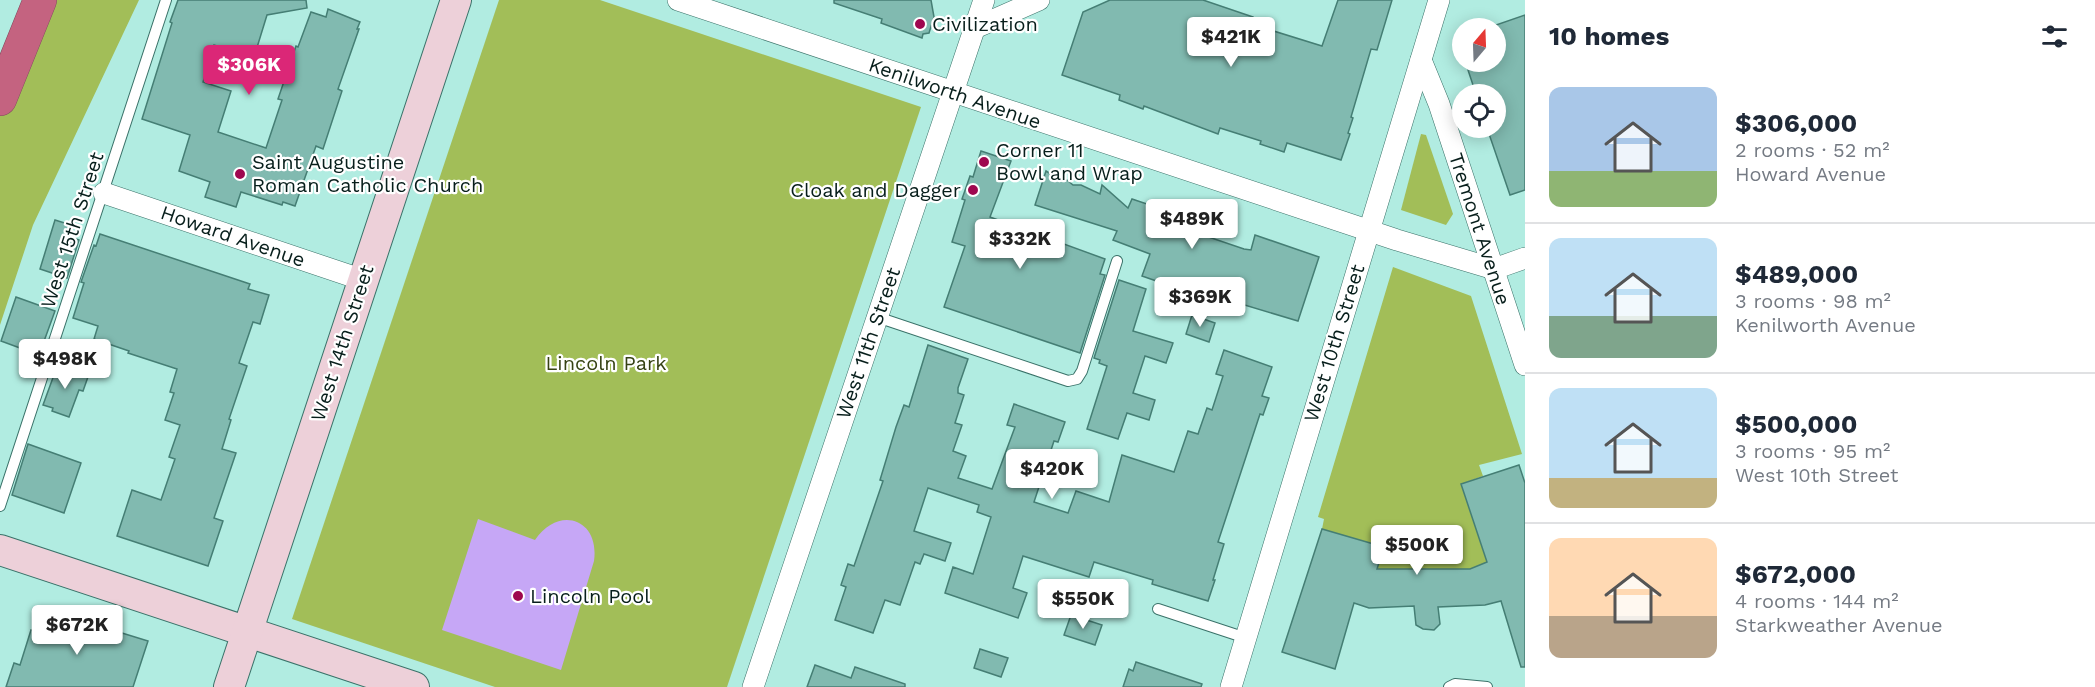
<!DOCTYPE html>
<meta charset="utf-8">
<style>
:root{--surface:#fff;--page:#f6f6f7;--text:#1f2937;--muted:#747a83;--line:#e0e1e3;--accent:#db2777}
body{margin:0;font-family:"Work Sans",sans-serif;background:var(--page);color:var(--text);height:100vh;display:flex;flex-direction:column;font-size:22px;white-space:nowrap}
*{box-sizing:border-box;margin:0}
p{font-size:20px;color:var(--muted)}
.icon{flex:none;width:33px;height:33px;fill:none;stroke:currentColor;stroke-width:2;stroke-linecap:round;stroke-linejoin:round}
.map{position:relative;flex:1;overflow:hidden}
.side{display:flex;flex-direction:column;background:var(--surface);width:570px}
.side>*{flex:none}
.needle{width:39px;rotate:19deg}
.controls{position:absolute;left:1452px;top:18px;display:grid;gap:12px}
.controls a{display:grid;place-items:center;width:54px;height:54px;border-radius:50%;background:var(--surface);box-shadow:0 3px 15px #0003;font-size:30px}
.price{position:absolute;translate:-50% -51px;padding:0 14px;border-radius:6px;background:#fff;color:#222;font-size:20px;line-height:39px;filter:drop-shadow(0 2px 3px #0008)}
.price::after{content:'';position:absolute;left:50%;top:36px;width:18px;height:14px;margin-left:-9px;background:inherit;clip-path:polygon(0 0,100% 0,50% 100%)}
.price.selected{background:var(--accent);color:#fff}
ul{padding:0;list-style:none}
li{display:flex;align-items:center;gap:18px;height:150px;padding:0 24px}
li+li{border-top:2px solid var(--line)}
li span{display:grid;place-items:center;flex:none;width:168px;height:120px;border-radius:12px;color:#555}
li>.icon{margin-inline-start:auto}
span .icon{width:72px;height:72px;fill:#fffc;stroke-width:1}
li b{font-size:26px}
h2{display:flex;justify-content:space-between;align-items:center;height:72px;padding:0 24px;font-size:26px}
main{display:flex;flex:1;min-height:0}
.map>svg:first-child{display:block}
</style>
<main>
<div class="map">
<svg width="1525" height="687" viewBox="0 0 1525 687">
<rect width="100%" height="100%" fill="#b1ece1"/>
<g fill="#a2be58">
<path d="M40,0H139L33,225L0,325V99Z"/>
<path d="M499,0H600L921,107L727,687H495L292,619Z"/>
<path d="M1421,134L1426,135L1451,208L1453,214L1446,225L1401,210Z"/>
<path d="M1393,267L1471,296L1522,454L1479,465L1483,476L1461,484L1487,562L1470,569H1377L1383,547L1322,529L1324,519L1318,517Z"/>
</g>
<path fill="#c6a7f6" d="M478,519L535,540C558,505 600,518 594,561L561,670L442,630Z"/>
<g fill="#81bab0" stroke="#457e74" stroke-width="1.5">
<path d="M178,0H306L307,8L267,15L255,54L250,52L249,57L214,45L203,82L231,91L218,132L266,148L282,100L278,99L296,46L298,47L311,12L326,17L328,9L360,22L357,29H359L338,89L342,91L323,149L316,146L295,206L283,202L282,205L241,192L236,207L205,197L210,182L179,171L190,135L142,119L172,23L170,22Z"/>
<path d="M834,0H931L934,17L929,33L923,34L922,38L881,23L882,19L834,3Z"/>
<path d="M1110,0H1203L1253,17L1251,24L1322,46L1338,0H1392L1377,50L1371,49L1351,117L1353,118L1348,133L1350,134L1341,160L1287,143L1284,152L1260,144L1261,141L1220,128L1218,134L1144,106L1143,109L1119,100L1120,95L1062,75L1083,12Z"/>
<path d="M1525,15V190L1510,195L1487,128H1496V94H1476L1468,70L1496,62V25Z"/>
<path d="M981,151L1011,161L990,217L1105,259L1100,274L1105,275L1080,353L944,307L965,246L952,242L965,200L962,199L970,176L973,177Z"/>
<path d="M1046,171L1060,180H1067L1073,185H1081L1100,194L1102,185L1128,208L1132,199L1147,204V207L1187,221L1185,229L1244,249L1251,250L1255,235L1319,257L1298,321L1228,300L1230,293L1199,284L1198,288L1167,278L1165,284L1142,276L1150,254L1113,240L1117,231L1035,205Z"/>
<path d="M55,220L71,225L68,236L79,240L67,278L40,269Z"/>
<path d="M100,234L250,284L248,289L269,295L260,324L253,322L239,363L247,366L229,419L231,420L222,449L236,453L214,518L223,521L208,566L117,536L132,490L161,500L175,459L169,457L180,425L165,420L174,393L170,392L177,369L128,353L129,351L94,339L98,326L73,318L84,283L81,282L94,245L96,246Z"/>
<path d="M1119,280L1146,289L1133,331L1173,343L1166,363L1145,356L1133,393L1155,400L1149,420L1127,413L1118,439L1087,429L1107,366L1099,363L1100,360L1094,358Z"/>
<path d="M16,297L55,311L39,355L1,341Z"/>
<path d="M1192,315L1215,323L1209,342L1186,334Z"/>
<path d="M928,345L968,359L958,388V393L964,395L955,423L962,425L953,451L966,456L958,478L992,489L1015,427L1007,425L1014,404L1065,422L1058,442L1054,441L1034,502L1068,513L1076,491L1109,502L1122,455L1174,472L1188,431L1198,434L1207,408L1212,410L1223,376L1216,374L1224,350L1272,367L1262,396L1269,398L1263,415L1260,414L1218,542L1224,544L1213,580H1215L1208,601L1152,584L1153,580L1094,562L1089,577L1023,556L1013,588L1027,593L1018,618L945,593L953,567L973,574L991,517L977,512L979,505L928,488L914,531L951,543L945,561L924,554L920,564L915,562L900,605L885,600L873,633L835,620L846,587L841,585L848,564L854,566L883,481L880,480L896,427L904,405L909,407Z"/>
<path d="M58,364L89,374L83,391L79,390L69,417L52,411L53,408L43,405Z"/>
<path d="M28,444L81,463L64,513L12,495Z"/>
<path d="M1519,465L1525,483V667H1521L1501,601L1485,605L1438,607L1440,624L1434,630L1423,629L1416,625L1414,606L1369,608L1354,603L1335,669L1282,652L1322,529L1384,547L1377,569H1470L1487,562L1461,484Z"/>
<path d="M44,609L148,641L133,687H6L14,663L20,665L31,630L37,632Z"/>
<path d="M1071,615L1102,625L1095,645L1064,635Z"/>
<path d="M980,649L1008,658L1001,677L974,668Z"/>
<path d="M1136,662L1202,684L1201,687H1123L1129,669L1133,671Z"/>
<path d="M815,665L851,678L855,667L905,684V687H807Z"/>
</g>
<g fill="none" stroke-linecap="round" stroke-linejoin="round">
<defs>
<g id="lane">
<path d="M877,317L1068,381L1077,379L1082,371L1117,261"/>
<path d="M0,506L166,0"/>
<path d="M1158,609L1246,638"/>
<path d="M1449,687L1455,684L1487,687"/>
</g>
<g id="street">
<path d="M678,0L1397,240L1494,269L1525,258"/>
<path d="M975,28L1039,0"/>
<path d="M1421,60L1439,104L1525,365"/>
<path d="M104,193L363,280"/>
<path d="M753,687L984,0"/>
<path d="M1231,687L1439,0"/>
</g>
<g id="secondary">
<path d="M0,550L414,687"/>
<path d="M229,687L456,0"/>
</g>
<path id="highway" d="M0,99L40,0"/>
</defs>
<use href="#lane" stroke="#3a7269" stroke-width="12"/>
<use href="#street" stroke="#3a7269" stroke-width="22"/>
<use href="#secondary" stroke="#3a7269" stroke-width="32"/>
<use href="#highway" stroke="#824b5d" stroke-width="34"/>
<use href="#lane" stroke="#fff" stroke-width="10"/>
<use href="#street" stroke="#fff" stroke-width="21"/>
<use href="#secondary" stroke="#edd0d9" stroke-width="30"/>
<use href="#highway" stroke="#c46380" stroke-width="33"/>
</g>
<g fill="#9f074f" stroke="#fff" stroke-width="2">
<circle cx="920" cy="24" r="6"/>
<circle cx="984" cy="162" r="6"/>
<circle cx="240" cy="174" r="6"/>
<circle cx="973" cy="190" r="6"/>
<circle cx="518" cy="596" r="6"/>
</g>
<g text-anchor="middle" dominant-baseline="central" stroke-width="4.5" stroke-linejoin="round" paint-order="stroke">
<g font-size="20" fill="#071e1b" stroke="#fff" text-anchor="start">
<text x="932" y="24">Civilization</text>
<text x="996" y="150">Corner 11<tspan x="996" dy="23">Bowl and Wrap</tspan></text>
<text x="252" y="162">Saint Augustine<tspan x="252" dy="23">Roman Catholic Church</tspan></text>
<text x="961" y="190" text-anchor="end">Cloak and Dagger</text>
<text x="530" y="596">Lincoln Pool</text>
</g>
<g font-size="20" fill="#071e1b" stroke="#fff">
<text transform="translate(955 93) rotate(19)">Kenilworth Avenue</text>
<text transform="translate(1480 229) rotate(72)">Tremont Avenue</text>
<text transform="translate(72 230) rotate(-72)">West 15th Street</text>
<text transform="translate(233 236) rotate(19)">Howard Avenue</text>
<text transform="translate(342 343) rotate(-72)">West 14th Street</text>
<text transform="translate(868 343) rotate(-71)">West 11th Street</text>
<text transform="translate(1334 343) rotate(-73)">West 10th Street</text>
</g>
<g font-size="20" fill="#364214" stroke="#fff">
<text x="606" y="363">Lincoln Park</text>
</g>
</g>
</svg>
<div class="controls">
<a><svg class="needle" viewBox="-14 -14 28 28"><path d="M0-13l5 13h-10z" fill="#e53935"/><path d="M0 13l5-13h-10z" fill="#747a83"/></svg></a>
<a><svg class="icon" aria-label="locate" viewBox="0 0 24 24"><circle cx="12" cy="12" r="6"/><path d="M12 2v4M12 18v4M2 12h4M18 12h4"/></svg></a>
</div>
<b class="price" style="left:1231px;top:68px">$421K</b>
<b class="price selected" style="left:249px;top:96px">$306K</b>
<b class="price" style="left:1192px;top:250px">$489K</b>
<b class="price" style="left:1020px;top:270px">$332K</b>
<b class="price" style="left:1200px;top:328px">$369K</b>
<b class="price" style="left:65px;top:390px">$498K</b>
<b class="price" style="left:1052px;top:500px">$420K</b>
<b class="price" style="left:1417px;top:576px">$500K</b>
<b class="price" style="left:1083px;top:630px">$550K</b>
<b class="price" style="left:77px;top:656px">$672K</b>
</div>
<section class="side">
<h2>10 homes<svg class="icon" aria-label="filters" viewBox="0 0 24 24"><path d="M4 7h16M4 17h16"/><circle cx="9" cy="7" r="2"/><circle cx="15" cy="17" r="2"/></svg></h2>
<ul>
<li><span style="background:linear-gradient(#a9c7e8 70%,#8fb573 0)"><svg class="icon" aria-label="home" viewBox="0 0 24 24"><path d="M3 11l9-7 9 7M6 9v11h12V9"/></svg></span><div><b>$306,000</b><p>2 rooms · 52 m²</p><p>Howard Avenue</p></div></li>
<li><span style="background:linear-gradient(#bfe0f5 65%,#7fa58c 0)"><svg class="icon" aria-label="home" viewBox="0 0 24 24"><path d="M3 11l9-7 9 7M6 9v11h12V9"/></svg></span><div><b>$489,000</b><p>3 rooms · 98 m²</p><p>Kenilworth Avenue</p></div></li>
<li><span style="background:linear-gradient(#bfe0f5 75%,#c2b280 0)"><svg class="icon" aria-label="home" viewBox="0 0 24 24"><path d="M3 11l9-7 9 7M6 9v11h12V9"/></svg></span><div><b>$500,000</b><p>3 rooms · 95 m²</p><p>West 10th Street</p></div></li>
<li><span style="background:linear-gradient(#ffd9b3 65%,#b9a48a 0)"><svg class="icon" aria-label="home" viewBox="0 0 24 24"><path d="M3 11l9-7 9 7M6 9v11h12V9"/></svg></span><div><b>$672,000</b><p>4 rooms · 144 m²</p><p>Starkweather Avenue</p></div></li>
</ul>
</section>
</main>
